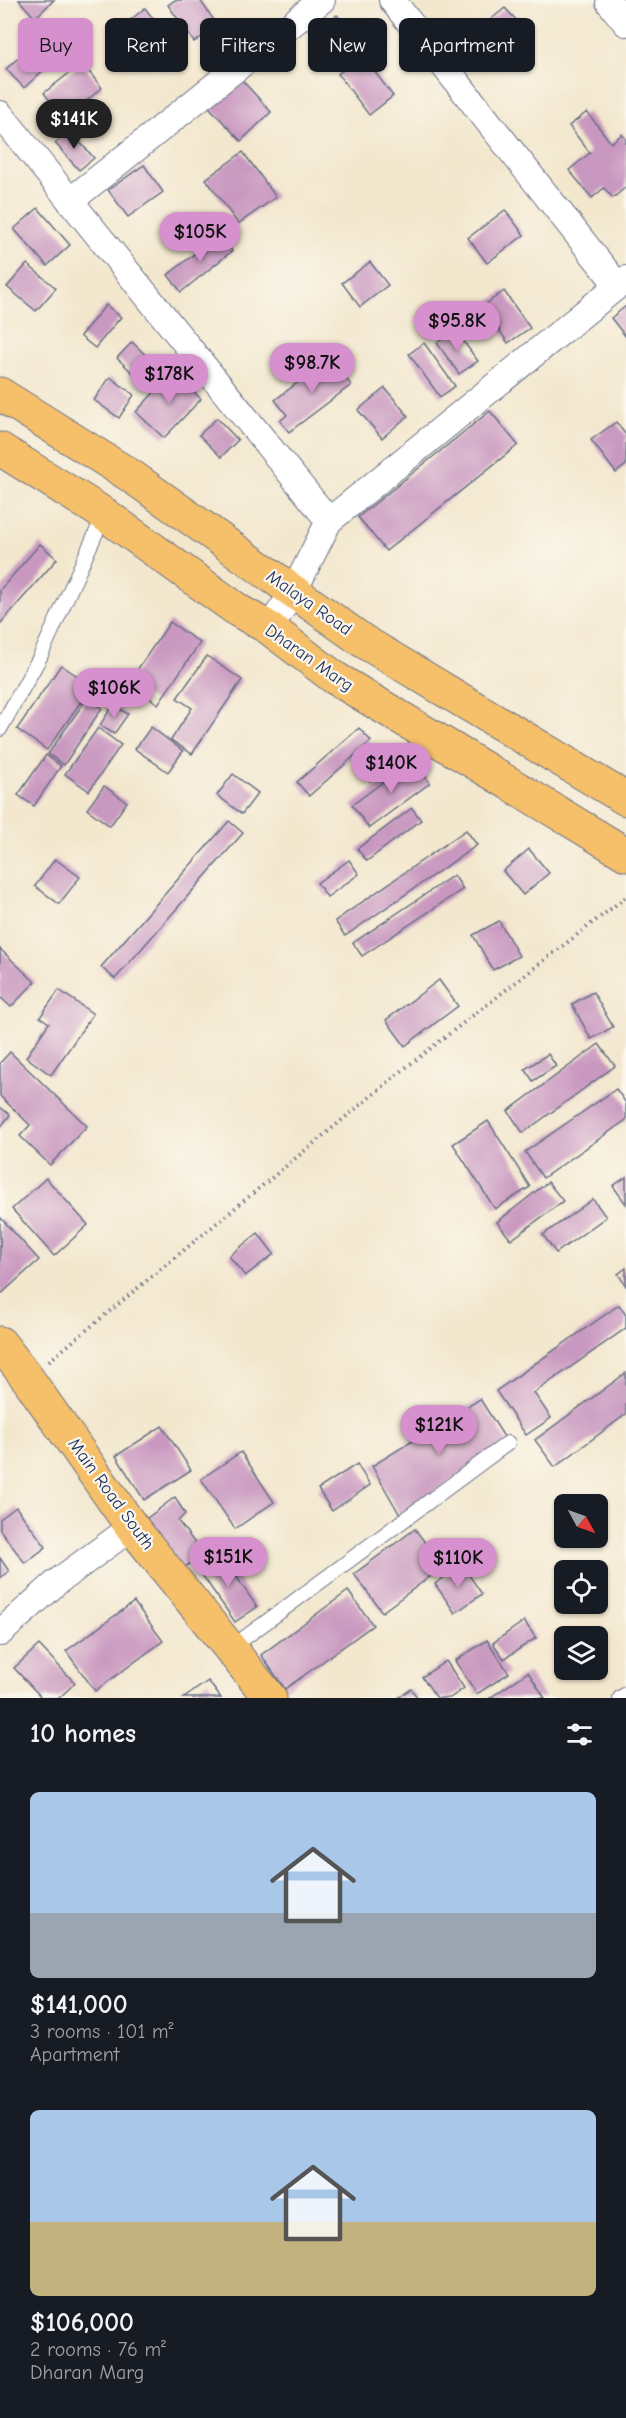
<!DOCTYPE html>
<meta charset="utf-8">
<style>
:root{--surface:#171b24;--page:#20242c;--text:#f1f3f6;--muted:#9ea1a6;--accent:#d690ce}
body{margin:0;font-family:"Comic Neue",sans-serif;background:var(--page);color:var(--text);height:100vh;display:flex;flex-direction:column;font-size:22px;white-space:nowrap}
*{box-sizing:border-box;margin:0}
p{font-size:20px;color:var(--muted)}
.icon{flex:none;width:33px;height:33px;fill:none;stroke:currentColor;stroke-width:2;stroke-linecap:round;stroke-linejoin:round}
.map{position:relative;height:1698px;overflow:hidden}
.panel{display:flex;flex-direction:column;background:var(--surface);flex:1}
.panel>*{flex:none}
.hud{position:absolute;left:18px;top:18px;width:591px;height:54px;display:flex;gap:12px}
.needle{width:39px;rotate:130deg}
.tools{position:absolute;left:554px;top:1494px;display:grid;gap:12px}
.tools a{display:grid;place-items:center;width:54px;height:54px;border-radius:9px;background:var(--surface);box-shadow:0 2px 4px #0004;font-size:30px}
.price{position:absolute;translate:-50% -51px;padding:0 14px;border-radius:21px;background:var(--accent);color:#111;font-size:20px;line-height:39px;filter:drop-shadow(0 2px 3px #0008)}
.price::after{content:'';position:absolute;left:50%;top:36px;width:18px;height:14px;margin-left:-9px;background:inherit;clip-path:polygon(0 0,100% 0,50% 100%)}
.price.current{background:#222;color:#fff}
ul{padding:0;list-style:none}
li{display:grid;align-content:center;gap:12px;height:318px;padding:0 30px}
li span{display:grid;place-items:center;height:186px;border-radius:9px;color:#555}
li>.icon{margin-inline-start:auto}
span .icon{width:108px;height:108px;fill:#fffc;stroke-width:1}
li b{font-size:26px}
h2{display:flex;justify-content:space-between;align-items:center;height:72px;padding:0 30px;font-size:26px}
.tag{padding:0 21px;border-radius:9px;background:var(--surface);box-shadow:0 2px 4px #0004;font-size:21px;line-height:54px}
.tag.current{background:var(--accent);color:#111}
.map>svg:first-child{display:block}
</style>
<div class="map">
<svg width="626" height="1698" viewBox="0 0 626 1698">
<rect width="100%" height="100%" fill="#fbf7ec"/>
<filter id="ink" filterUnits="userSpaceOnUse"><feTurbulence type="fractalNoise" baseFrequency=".0167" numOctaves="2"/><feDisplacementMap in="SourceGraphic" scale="12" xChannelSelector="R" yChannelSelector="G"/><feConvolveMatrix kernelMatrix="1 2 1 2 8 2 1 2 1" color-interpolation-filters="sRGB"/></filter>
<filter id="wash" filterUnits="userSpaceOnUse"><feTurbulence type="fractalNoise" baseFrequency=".008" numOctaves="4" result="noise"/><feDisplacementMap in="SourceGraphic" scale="24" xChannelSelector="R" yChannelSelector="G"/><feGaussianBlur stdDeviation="1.35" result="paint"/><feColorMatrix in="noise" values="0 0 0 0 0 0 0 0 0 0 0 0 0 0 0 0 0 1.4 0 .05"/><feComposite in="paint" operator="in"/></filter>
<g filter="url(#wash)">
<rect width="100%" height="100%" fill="#f3e7ce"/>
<g id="blocks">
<g fill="#c998c0">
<path d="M19,0H54L35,18Z"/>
<path d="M175,0H200L218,26L194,42L168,5Z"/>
<path d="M145,8L160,28L126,56L110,37Z"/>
<path d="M505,8L520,24L504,38L489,21Z"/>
<path d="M337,15L355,36L327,59L310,39Z"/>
<path d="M59,21L76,40L24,88L6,69Z"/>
<path d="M362,55L393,96L369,115L338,74Z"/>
<path d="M82,63L102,88L64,119L44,93Z"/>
<path d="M240,78L271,112L241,141L209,107Z"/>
<path d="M587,112L611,143L622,134L626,139V187L613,198L604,188L592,198L569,170L590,153L569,126Z"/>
<path d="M70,131L94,158L79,170L55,143Z"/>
<path d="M243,152L276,197L238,224L206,179Z"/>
<path d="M144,165L163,192L128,217L108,190Z"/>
<path d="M38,208L70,245L47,266L14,229Z"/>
<path d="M505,210L524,235L487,263L468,238Z"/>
<path d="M219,234L232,251L181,292L168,275Z"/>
<path d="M370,262L388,285L360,307L342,283Z"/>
<path d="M27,264L56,288L36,311L7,287Z"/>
<path d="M504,291L530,328L508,343L483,306Z"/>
<path d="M106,305L121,317L95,348L80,336Z"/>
<path d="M626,306V337L611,318Z"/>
<path d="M455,330L478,361L459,374L437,343Z"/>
<path d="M132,342L157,366L142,382L117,358Z"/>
<path d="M424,343L455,386L440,397L409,354Z"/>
<path d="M330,358L351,385L289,432L280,421L287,415L275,400Z"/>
<path d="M173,372L201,399L164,438L136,412Z"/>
<path d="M110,377L134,395L119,418L94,400Z"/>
<path d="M385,388L408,416L382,438L358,410Z"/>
<path d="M490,411L518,445L386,551L358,517Z"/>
<path d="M217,418L238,440L221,457L199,435Z"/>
<path d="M616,422L626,435V465L616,473L591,440Z"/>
<path d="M40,544L57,559L0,624V590Z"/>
<path d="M170,622L200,643L158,704L128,683Z"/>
<path d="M207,656L242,680L192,754L171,740L192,708L177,698Z"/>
<path d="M61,665L92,686L47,750L17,729Z"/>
<path d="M87,698L102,708L64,765L48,754Z"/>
<path d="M113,705L128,714L114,734L100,725Z"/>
<path d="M151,727L183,751L168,772L135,749Z"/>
<path d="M98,728L121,745L89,791L65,774Z"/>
<path d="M359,728L371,741L309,796L297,782Z"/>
<path d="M383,751L393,763L370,781L360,770Z"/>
<path d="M46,755L61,766L34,806L18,795Z"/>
<path d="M413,760L430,783L369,828L352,805Z"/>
<path d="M233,774L258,793L242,814L217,795Z"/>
<path d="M104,786L127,802L110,826L87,809Z"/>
<path d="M412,808L421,820L367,861L357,849Z"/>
<path d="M229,821L243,833L115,979L101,967Z"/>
<path d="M466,830L477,845L345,936L335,921Z"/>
<path d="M529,849L549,873L523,895L503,871Z"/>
<path d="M55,859L80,877L59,904L35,886Z"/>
<path d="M349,860L359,874L327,897L317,883Z"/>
<path d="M454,875L463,889L362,956L353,943Z"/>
<path d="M499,921L519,956L493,970L473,935Z"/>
<path d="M0,949L35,982L11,1007L0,997Z"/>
<path d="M439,980L458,1006L405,1046L386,1020Z"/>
<path d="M59,990L93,1014L51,1075L26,1057L49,1023L40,1017Z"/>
<path d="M593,992L613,1027L591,1039L572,1004Z"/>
<path d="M599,1044L615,1066L523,1133L508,1111Z"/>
<path d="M10,1052L87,1126L50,1165L20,1136L30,1125L0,1096V1063Z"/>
<path d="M548,1054L556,1066L533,1081L525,1069Z"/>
<path d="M616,1089L626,1103V1120L543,1178L525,1152Z"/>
<path d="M0,1107L10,1115L0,1128Z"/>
<path d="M488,1121L530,1187L495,1209L453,1144Z"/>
<path d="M626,1177V1204L613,1186Z"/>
<path d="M46,1178L88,1225L54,1256L12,1209Z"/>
<path d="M548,1182L563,1201L511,1240L497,1222Z"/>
<path d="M593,1199L606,1217L556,1253L543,1235Z"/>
<path d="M0,1217L39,1260L0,1295Z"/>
<path d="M258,1233L274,1254L245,1276L229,1256Z"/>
<path d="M626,1268V1286L618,1274Z"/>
<path d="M619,1305L626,1315V1328L534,1393L551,1418L526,1435L496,1391Z"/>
<path d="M626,1373V1414L555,1467L535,1440Z"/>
<path d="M480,1399L508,1443L400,1515L372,1466Z"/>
<path d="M162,1426L191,1470L144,1500L116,1456Z"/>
<path d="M241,1452L274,1502L235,1529L201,1479Z"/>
<path d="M357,1464L370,1485L332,1511L318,1489Z"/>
<path d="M175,1497L185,1514L178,1521L204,1555L182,1569L146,1519Z"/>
<path d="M16,1507L46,1547L25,1563L0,1530V1519Z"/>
<path d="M415,1529L443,1567L382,1612L354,1574Z"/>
<path d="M221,1554L257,1607L235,1622L198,1569Z"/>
<path d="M0,1558L9,1571L0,1578Z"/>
<path d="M462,1565L482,1594L455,1613L435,1584Z"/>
<path d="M348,1591L373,1625L285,1689L261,1655Z"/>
<path d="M134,1602L163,1641L95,1691L66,1651Z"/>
<path d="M524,1621L536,1638L504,1659L493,1643Z"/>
<path d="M487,1640L509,1673L477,1694L455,1661Z"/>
<path d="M39,1645L75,1683L59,1698H42L14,1668Z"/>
<path d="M446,1661L464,1688L450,1698H437L422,1677Z"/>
<path d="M528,1672L545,1698H490Z"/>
<path d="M208,1681L221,1698H184Z"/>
<path d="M411,1689L418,1698H398Z"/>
</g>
</g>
</g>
<g filter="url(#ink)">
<use href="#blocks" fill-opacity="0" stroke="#676f85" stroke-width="1.5"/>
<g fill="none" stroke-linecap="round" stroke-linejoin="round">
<defs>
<g id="service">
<path d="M0,729L40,657L104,515"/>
<path d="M231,1648L508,1443"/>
<path d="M620,1698L626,1694"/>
</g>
<g id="minor">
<path d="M392,0L618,286"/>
<path d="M609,2L626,23"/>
<path d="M0,114L329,521"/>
<path d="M70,201L322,0"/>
<path d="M269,628L294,591L329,521L626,279"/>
<path d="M0,1633L57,1582L132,1527"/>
</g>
<g id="primary">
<path d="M0,394L131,476L363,641L626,799"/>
<path d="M0,449L104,514L239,611L269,628L335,678L626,854"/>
<path d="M0,1343L28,1379L132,1527L270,1698"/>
</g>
</defs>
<use href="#service" stroke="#676f85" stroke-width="16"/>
<use href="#minor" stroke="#676f85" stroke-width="28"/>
<use href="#primary" stroke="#676f85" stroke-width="35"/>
<path stroke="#676f85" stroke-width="4" stroke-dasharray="1.5 4.5" stroke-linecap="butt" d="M49,1361L409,1065L626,897"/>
<use href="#service" stroke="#fff" stroke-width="14"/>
<use href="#minor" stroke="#fff" stroke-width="26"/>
<use href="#primary" stroke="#f6c06b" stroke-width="33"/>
</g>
</g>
<g text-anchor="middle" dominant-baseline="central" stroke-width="4.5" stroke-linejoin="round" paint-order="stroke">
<g font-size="18" fill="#1b2f5e" stroke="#fbf7ec">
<text transform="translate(309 603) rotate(35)">Malaya Road</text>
<text transform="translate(309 658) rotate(35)">Dharan Marg</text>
<text transform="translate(111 1494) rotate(54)">Main Road South</text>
</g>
</g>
</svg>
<div class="tools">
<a><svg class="needle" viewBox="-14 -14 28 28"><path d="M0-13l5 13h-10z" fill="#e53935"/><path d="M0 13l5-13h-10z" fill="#9ea1a6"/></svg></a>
<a><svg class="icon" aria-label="locate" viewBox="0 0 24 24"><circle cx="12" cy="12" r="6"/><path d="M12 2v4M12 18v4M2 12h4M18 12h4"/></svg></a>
<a><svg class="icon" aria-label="layers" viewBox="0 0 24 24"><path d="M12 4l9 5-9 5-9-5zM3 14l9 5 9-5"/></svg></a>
</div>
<b class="price current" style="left:74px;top:150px">$141K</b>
<b class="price" style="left:200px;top:263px">$105K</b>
<b class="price" style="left:457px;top:352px">$95.8K</b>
<b class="price" style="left:312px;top:394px">$98.7K</b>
<b class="price" style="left:169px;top:405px">$178K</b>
<b class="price" style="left:114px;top:719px">$106K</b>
<b class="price" style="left:391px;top:794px">$140K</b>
<b class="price" style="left:439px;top:1456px">$121K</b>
<b class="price" style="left:228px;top:1588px">$151K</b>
<b class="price" style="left:458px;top:1589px">$110K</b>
<div class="hud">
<a class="tag current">Buy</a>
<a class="tag">Rent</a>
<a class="tag">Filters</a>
<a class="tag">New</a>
<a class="tag">Apartment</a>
</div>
</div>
<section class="panel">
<h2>10 homes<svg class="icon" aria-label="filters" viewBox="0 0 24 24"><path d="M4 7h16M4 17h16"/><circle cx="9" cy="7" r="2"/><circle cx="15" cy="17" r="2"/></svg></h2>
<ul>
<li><span style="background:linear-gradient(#a9c7e8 65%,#9aa5b1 0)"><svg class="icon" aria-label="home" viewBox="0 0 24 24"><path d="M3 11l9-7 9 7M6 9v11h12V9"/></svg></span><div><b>$141,000</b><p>3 rooms · 101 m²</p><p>Apartment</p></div></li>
<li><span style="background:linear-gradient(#a9c7e8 60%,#c2b280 0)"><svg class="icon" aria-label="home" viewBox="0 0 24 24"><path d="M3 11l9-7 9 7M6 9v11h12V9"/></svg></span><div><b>$106,000</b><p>2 rooms · 76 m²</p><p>Dharan Marg</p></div></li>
</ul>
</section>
